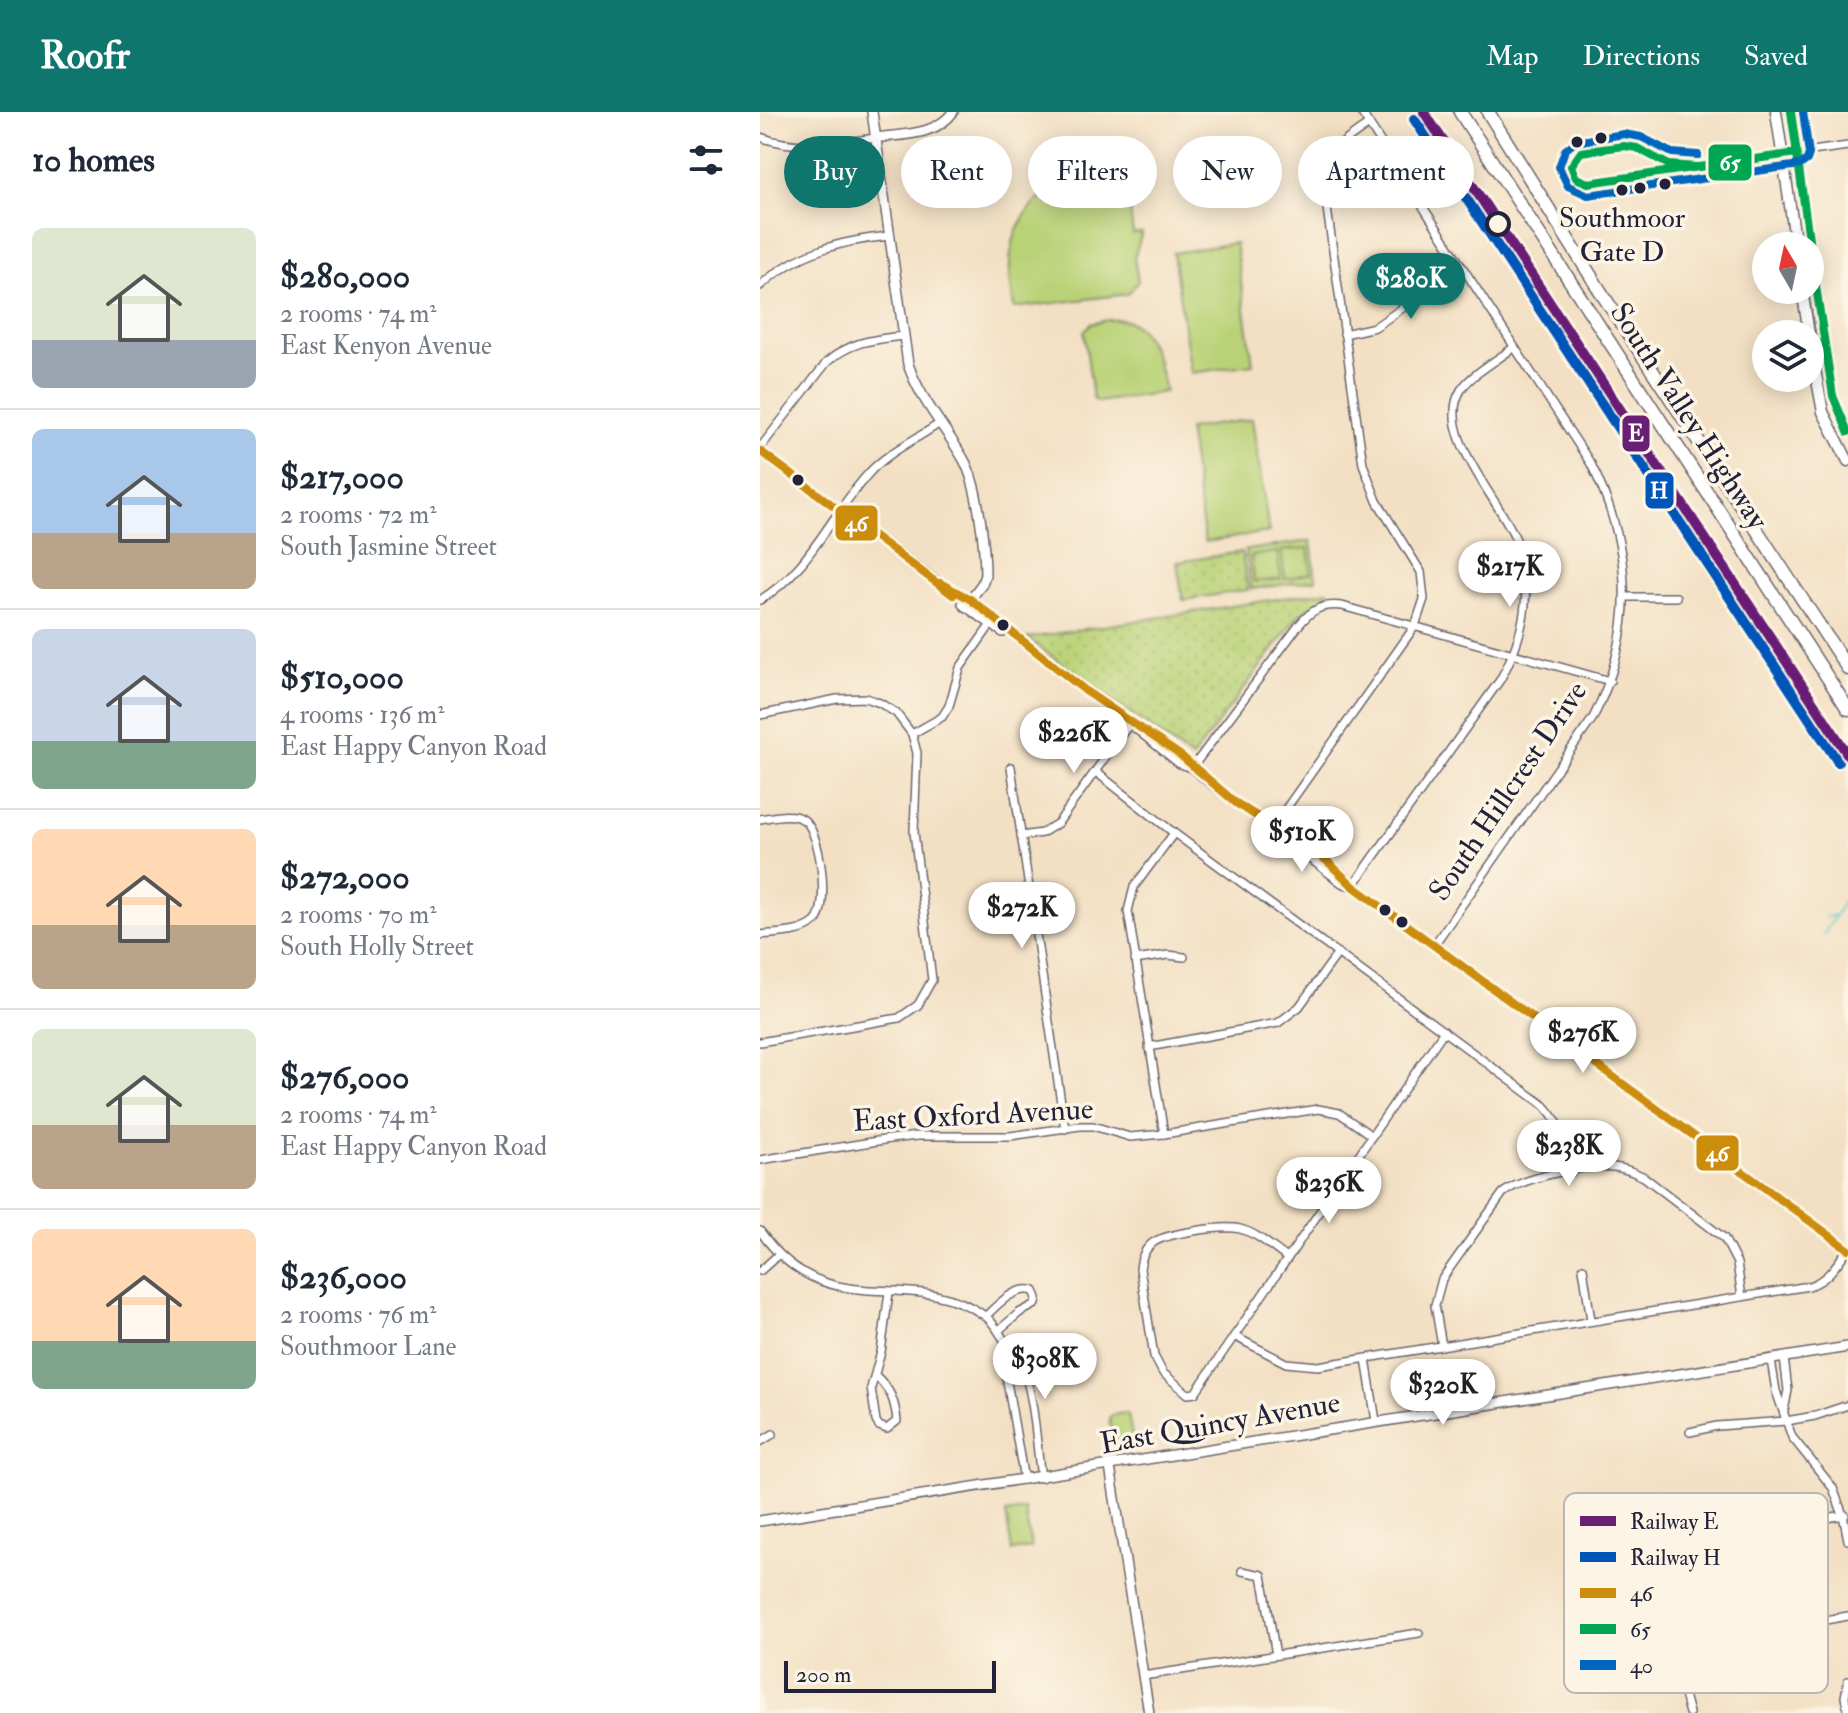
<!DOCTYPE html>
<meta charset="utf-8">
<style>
:root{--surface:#fff;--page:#f6f6f7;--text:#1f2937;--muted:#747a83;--line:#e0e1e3;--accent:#0f766e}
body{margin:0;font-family:"IM FELL Double Pica",serif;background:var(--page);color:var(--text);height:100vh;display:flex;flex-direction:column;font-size:30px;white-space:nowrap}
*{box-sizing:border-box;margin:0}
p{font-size:26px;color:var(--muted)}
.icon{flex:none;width:44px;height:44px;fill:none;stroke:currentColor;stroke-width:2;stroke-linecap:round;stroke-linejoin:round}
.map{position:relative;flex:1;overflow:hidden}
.sheet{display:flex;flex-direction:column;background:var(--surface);width:760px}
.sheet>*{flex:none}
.top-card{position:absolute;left:24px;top:24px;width:760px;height:72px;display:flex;gap:16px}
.needle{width:52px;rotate:351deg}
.tools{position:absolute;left:992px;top:120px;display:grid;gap:16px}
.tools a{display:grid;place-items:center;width:72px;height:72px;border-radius:50%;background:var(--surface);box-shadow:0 4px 20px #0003;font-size:40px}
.scale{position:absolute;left:24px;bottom:20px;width:212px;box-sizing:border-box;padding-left:8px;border:4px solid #22223b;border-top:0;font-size:22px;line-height:28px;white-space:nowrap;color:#22223b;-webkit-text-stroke:6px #fcf5e5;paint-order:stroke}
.price{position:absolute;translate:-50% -68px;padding:0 18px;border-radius:28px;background:#fff;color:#222;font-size:26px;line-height:52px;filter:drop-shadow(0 2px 4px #0008)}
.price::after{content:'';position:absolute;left:50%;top:48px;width:24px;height:18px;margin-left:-12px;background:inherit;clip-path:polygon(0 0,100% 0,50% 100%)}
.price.on{background:var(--accent);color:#fff}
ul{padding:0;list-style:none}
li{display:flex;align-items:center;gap:24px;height:200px;padding:0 32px}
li+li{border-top:2px solid var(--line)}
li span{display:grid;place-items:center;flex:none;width:224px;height:160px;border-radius:12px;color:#555}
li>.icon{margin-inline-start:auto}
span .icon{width:96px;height:96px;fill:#fffc;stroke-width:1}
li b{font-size:34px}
h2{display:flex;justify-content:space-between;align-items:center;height:96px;padding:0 32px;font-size:34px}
.chip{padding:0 28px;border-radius:36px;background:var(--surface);box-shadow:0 4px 20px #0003;font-size:28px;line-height:72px}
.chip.on{background:var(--accent);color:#fff}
header{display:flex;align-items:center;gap:48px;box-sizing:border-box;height:112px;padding:0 40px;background:var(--accent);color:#fff}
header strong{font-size:38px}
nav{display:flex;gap:44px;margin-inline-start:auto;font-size:28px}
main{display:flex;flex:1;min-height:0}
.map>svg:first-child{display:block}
</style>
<header>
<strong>Roofr</strong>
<nav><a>Map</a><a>Directions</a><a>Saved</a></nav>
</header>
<main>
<section class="sheet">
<h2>10 homes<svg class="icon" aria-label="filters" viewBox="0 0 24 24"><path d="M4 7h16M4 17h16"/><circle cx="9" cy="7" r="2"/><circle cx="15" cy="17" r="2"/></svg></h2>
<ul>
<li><span style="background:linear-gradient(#dfe7d0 70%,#9aa5b1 0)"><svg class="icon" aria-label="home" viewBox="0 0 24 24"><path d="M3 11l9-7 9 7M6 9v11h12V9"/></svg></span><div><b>$280,000</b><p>2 rooms · 74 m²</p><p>East Kenyon Avenue</p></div></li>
<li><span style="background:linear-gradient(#a9c7e8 65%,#b9a48a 0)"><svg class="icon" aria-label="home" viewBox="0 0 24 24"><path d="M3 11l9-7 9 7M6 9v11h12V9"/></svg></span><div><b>$217,000</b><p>2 rooms · 72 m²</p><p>South Jasmine Street</p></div></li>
<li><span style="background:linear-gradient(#c9d6e8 70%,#7fa58c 0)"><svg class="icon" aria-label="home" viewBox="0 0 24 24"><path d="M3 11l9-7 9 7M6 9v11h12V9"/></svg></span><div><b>$510,000</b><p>4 rooms · 136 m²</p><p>East Happy Canyon Road</p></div></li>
<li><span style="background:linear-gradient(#ffd9b3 60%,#b9a48a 0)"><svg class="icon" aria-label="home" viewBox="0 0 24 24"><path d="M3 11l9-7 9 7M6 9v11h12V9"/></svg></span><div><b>$272,000</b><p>2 rooms · 70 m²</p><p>South Holly Street</p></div></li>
<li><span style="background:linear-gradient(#dfe7d0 60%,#b9a48a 0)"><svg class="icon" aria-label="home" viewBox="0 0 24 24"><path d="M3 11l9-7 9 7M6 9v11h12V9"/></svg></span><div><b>$276,000</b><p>2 rooms · 74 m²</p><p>East Happy Canyon Road</p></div></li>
<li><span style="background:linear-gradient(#ffd9b3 70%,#7fa58c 0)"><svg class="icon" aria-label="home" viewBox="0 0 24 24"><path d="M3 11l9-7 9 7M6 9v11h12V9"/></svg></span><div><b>$236,000</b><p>2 rooms · 76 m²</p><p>Southmoor Lane</p></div></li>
</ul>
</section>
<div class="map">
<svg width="1088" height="1601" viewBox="0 0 1088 1601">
<defs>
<pattern id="park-dots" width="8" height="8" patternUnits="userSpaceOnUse" patternTransform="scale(2)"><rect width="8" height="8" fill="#bad277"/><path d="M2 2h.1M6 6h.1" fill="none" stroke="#a0b468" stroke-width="1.8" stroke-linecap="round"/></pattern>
</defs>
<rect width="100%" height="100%" fill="#fcf5e5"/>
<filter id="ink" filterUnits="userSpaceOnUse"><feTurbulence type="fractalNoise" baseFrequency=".0125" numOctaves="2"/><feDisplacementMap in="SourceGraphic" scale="16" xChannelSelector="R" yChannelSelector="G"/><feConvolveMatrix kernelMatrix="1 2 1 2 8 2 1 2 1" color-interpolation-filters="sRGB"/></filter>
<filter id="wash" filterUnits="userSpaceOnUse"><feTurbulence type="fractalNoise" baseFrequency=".006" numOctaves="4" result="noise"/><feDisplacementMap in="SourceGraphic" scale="32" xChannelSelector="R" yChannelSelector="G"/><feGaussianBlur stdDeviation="1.8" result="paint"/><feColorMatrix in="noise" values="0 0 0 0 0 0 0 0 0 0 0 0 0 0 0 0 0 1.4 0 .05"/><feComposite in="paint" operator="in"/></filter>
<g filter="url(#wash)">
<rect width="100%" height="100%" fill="#f3e0c4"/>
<g fill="url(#park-dots)" stroke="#6e7a59" stroke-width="2">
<path d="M551,429L556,468L491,477L486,438Z"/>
<path d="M482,440L488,478L423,488L417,450Z"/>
<path d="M568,479L570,486L547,496L537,505L432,646L267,526Z"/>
</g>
<g fill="#bad277" stroke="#6e7a59" stroke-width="2">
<path d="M336,62L367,65L380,88L369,90L373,122L382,121L374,146L378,169L368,182L254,196C252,181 249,166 250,152C252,103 288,65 336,62Z"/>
<path d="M475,131L493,252L431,261L413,141Z"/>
<path d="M347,208C355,208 364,206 372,211C392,221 401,260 405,280L338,290L333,287L324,219L331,212Z"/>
<path d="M492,307L509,420L445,430L428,317Z"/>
<path d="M548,436L551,461L525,467L521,439Z"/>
<path d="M517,440L521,467L494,470L491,444Z"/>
<path d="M365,1301L368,1303L374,1333L371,1336L355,1337L349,1306L352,1303Z"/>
<path d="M265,1398L271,1436L252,1439L246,1401Z"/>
</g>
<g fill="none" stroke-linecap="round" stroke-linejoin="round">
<g stroke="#57c5cb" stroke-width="2">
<path d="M1065,806L1075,803"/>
<path d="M1063,824L1088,782"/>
</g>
</g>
</g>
<g filter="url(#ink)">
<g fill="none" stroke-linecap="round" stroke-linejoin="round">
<defs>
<g id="minor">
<path d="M601,0L831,352C874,438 876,520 833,606L674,833"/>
<path d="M0,25C39,39 75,32 115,26"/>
<path d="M937,55L1088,34"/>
<path d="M0,174C37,140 80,129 129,124"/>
<path d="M584,222L615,215L702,155"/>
<path d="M0,336L67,250C92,229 111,228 143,224"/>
<path d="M865,485H916"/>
<path d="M0,488C49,459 71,402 109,361C128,340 157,327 180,311"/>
<path d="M0,603L77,587L106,586L120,591L136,601L152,622L157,641L154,720L172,868L158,893L139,906L0,930"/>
<path d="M152,622L182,605L189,594L200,556L234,508"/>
<path d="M251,655L305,1017"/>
<path d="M432,656L539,513C552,497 562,492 582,494L850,569"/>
<path d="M336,660L414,721L785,994C803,1014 808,1034 812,1060"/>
<path d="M0,707C13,705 32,700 44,708C61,720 70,796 55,810C41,822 18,821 0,823"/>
<path d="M513,715L655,514L664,487L661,460L617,389L603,352L565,82C563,40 577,35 609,12"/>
<path d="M261,724L282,721L298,711L370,611"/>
<path d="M593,774L740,568C763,527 773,484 760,438C747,394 673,323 701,278C710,263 739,247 753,236"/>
<path d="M375,848L408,843L424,845"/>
<path d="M389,935L518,911L539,895L578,841"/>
<path d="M404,1022L368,799L374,775L414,721"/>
<path d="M0,1048L130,1027L158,1024H250L320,1014H333L370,1025L404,1022L558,997L579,1001L612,1024"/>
<path d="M0,1119C69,1217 150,1150 225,1204C236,1212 239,1222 247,1232C252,1239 258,1243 261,1252C275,1283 276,1331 281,1366"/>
<path d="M527,1146C513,1136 497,1121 480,1117C464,1113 408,1121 394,1130C385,1136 381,1146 380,1157L394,1244L403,1261L428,1282L435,1281L684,919"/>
<path d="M823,1156L831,1208"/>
<path d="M0,1159L18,1143"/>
<path d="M226,1204C238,1192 256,1173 274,1179L277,1186L276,1192L259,1201L239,1218"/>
<path d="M474,1224L526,1251L558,1254L1049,1174C1068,1168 1076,1153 1088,1137"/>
<path d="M246,1232L243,1246L264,1368"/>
<path d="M682,1234L675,1193L682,1167L743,1081C763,1065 828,1052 854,1055C864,1056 874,1060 884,1065L964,1126L977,1151L982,1185"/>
<path d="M1024,1246L1028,1278L1024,1299"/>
<path d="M606,1247L616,1309"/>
<path d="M1011,1248L1016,1279L1032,1325L1073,1376L1083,1403L1088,1428"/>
<path d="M115,1263C130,1277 135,1288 137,1309L127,1317L119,1314L116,1309L111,1276L121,1240L129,1180"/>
<path d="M930,1320L957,1314L1026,1309L1055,1304L1088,1293"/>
<path d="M0,1330L13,1322"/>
<path d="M945,1425L1085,1403"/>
<path d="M482,1459L502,1463L516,1543"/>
<path d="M383,1564L659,1521"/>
<path d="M1088,1569L1085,1585L1088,1600"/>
<path d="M929,1601C924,1584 916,1557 923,1540C934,1509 1005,1515 1033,1513C1051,1511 1070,1507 1088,1504"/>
</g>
<g id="tertiary">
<path d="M112,0L148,252C160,288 186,316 204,348C218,373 225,434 225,463L222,472L205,494"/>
<path d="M115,26C142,22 176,24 193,0"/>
<path d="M0,339L183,474"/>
<path d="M180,471L210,487L327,580L420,643C446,670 481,695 513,715C540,732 572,748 593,774L1088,1137"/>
<path d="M203,492L243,520"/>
<path d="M376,616L420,651L432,655"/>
<path d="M521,723L582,770L593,774"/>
<path d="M350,1355L389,1601"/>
<path d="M0,1409L1088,1235"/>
</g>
<g id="secondary">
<path d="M1016,0L1036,134"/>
<path d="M1031,0L1066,250L1073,284L1088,320"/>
<path d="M1042,178L1049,222"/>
<path d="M1050,232L1063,300L1088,349"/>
</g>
<g id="motorway">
<path d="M700,0L1088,597"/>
<path d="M728,0L844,185L1088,557"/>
</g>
</defs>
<use href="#minor" stroke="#6b646b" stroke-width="10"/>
<use href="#tertiary" stroke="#6b646b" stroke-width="12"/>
<use href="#secondary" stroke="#6b646b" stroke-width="13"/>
<use href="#motorway" stroke="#6b646b" stroke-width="15"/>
<use href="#minor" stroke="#fff" stroke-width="7"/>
<use href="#tertiary" stroke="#fff" stroke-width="9"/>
<use href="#secondary" stroke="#fff" stroke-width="10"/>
<use href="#motorway" stroke="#fff" stroke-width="12"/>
<defs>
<g id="bus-1">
<path d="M0,339L193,483"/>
<path d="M180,471L210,487L327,580L420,643L476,691L566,748L593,774L1088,1137"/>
</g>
<g id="bus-2">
<path d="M1031,0L1050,134"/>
<path d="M937,55L909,53L877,36L864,34L821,40L811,54L816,66L828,71L1037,41"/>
<path d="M1050,136L1073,284L1088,320"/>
</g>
<path id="bus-3" d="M938,43L912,41L881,25L864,22L815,30L805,38L799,55L808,74L828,83L1040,53L1047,48L1049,42L1043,0"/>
</defs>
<use href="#bus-1" stroke="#fcf5e5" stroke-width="14"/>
<use href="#bus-2" stroke="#fcf5e5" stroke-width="14"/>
<use href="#bus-3" stroke="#fcf5e5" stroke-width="14"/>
<use href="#bus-1" stroke="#cc8c0c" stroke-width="8"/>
<use href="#bus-2" stroke="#00a651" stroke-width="8"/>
<use href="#bus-3" stroke="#0065bd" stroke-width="8"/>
<defs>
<path id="rail-1" d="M664,0L1088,643"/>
<path id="rail-2" d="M654,7L1078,650"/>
</defs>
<use href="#rail-1" stroke="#fcf5e5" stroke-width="16"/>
<use href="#rail-2" stroke="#fcf5e5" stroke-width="16"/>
<use href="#rail-1" stroke="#691f74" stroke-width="10"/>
<use href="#rail-2" stroke="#0055b8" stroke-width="10"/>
</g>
</g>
<g fill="#22223b" stroke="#fcf5e5" stroke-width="3">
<circle cx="841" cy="26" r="7"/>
<circle cx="817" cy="30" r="7"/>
<circle cx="905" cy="72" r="7"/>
<circle cx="880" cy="76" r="7"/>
<circle cx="862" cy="78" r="7"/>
<circle cx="38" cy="368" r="7"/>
<circle cx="243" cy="513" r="7"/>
<circle cx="625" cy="798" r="7"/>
<circle cx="642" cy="810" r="7"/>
</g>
<circle fill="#fcf5e5" stroke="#22223b" stroke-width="4" cx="738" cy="112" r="11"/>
<g text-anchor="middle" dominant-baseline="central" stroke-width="7" stroke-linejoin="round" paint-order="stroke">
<g font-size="28" fill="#22223b" stroke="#fcf5e5">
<text x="862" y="106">Southmoor<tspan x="862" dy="34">Gate D</tspan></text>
</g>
<g font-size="30" fill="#22223b" stroke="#fcf5e5">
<text transform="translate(929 304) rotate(57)">South Valley Highway</text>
<text transform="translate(748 679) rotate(-56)">South Hillcrest Drive</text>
<text transform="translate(213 1003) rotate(-3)">East Oxford Avenue</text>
<text transform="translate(460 1311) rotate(-10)">East Quincy Avenue</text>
</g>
</g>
<rect x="804" y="1381" width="264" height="200" rx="12" fill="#fcf5e5" stroke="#bbb6b2" stroke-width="2"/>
<rect x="820" y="1404" width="36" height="10" fill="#691f74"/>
<rect x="820" y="1440" width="36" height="10" fill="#0055b8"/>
<rect x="820" y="1476" width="36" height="10" fill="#cc8c0c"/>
<rect x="820" y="1512" width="36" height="10" fill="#00a651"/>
<rect x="820" y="1548" width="36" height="10" fill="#0065bd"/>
<g font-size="22" fill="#22223b">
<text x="870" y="1417">Railway E</text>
<text x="870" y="1453">Railway H</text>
<text x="870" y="1489">46</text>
<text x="870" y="1525">65</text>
<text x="870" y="1561">40</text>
</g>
<g stroke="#fcf5e5" stroke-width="3">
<rect x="947" y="31" width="46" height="39" rx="8" fill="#00a651"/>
<rect x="861" y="302" width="30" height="39" rx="8" fill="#691f74"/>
<rect x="884" y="359" width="31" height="39" rx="8" fill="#0055b8"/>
<rect x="74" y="392" width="45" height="38" rx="8" fill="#cc8c0c"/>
<rect x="935" y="1022" width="45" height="38" rx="8" fill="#cc8c0c"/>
</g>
<g font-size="22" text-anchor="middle" font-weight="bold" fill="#fff">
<text x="970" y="58">65</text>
<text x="876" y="329">E</text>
<text x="899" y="386">H</text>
<text x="96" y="419">46</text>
<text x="957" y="1049">46</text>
</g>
</svg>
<div class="tools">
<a><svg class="needle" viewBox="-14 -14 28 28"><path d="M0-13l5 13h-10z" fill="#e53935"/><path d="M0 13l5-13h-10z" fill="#747a83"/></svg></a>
<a><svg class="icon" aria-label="layers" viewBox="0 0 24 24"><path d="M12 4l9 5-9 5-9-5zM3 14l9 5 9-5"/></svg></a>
</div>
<div class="scale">200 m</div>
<b class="price on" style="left:651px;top:209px">$280K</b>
<b class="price" style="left:750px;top:497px">$217K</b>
<b class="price" style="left:314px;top:663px">$226K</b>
<b class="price" style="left:542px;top:762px">$510K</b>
<b class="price" style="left:262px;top:838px">$272K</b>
<b class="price" style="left:823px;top:963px">$276K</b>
<b class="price" style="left:809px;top:1076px">$238K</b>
<b class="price" style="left:569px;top:1113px">$236K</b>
<b class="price" style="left:285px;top:1289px">$308K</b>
<b class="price" style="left:683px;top:1315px">$320K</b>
<div class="top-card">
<a class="chip on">Buy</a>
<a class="chip">Rent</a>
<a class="chip">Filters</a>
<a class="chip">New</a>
<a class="chip">Apartment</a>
</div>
</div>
</main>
